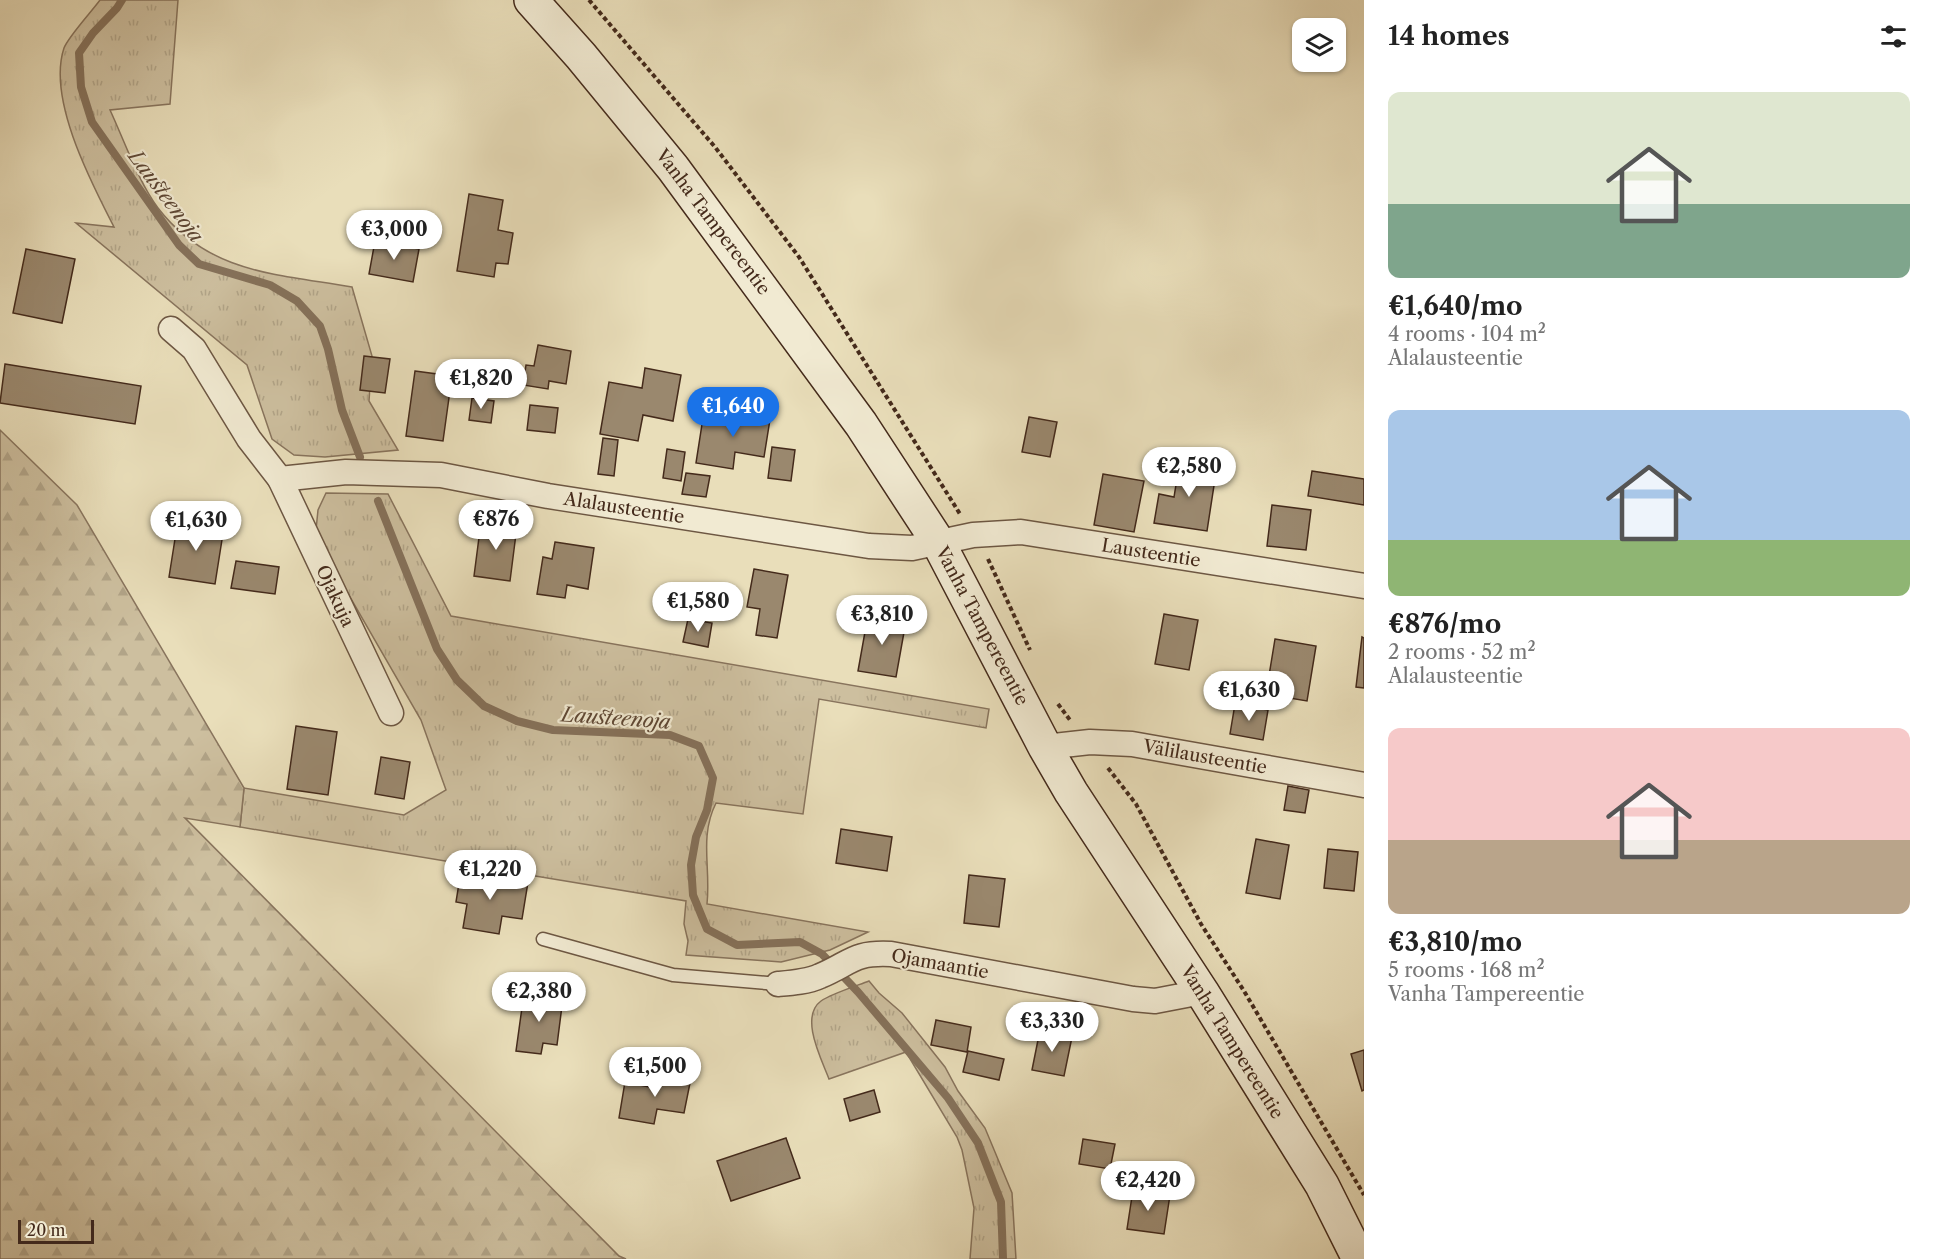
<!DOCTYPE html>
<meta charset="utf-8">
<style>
:root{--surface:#fff;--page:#f2f2f2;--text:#222;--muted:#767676;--accent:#1a73e8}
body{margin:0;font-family:"Libre Caslon Text",serif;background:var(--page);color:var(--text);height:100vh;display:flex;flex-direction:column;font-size:22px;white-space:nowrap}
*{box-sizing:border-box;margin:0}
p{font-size:20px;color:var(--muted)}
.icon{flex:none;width:33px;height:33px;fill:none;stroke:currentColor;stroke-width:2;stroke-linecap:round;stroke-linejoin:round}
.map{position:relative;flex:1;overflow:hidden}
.sheet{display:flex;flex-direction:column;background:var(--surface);width:570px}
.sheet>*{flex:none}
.fabs{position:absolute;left:1292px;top:18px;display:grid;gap:12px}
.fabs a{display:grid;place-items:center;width:54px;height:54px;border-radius:12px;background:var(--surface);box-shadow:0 2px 4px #0004;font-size:30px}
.scale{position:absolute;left:18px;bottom:15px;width:76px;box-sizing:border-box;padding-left:6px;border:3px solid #442a1b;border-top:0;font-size:16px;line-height:21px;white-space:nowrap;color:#442a1b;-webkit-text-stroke:4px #f1ead2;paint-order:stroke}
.price{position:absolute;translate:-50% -51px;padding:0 14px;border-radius:21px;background:#fff;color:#222;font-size:20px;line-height:39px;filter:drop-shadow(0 2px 3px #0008)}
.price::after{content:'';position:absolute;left:50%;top:36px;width:18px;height:14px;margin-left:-9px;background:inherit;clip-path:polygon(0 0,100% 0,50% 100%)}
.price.current{background:var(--accent);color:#fff}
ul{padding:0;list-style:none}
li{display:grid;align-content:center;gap:12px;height:318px;padding:0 24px}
li span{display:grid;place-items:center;height:186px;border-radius:12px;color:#555}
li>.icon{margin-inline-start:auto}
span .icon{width:108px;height:108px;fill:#fffc;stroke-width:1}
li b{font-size:26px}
h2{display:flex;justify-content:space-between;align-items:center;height:72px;padding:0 24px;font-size:26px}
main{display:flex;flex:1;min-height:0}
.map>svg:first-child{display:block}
</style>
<main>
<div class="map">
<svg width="1364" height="1259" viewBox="0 0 1364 1259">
<defs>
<pattern id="grass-tufts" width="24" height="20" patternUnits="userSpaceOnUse" patternTransform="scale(1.5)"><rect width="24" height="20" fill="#cdbf9f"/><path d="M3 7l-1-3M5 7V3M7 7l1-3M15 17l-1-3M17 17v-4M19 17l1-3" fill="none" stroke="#b1a488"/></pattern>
<pattern id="forest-firs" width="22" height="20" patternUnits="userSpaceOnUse" patternTransform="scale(1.5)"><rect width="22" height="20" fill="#cdbf9f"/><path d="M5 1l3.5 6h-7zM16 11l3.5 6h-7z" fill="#b1a488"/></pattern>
</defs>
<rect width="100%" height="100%" fill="#e9deba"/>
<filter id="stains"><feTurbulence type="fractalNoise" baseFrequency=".00333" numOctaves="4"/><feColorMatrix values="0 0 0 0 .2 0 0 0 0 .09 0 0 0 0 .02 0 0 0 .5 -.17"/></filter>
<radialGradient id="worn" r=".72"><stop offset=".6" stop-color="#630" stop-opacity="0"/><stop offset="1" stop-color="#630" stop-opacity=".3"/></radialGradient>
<g fill="url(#grass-tufts)" stroke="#88745d" stroke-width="1.5">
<path d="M100,0H178L170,104L110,110C124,140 139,183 158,208C209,274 277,274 352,287L372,356L369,401L398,450L325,457L294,455L272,439L247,365L76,223L114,227C91,182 47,99 64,48C68,37 92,11 100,0Z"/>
<path d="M326,493L388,494L451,616L989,709L986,728L819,699L803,814L716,803C699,837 711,868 707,904L868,932L830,950L781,962L686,955L688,941L684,924L686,901L240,827L244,788L404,815L446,790L421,720L328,559L316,530L318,510Z"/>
<path d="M869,981L879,993L902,1013L945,1067L958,1091L985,1128L1012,1193L1016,1259H970L974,1208L962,1150L957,1137L906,1052L829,1079C822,1060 799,1017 821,1001C831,994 856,986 869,981Z"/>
</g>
<path fill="url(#forest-firs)" stroke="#88745d" stroke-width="1.5" d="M0,430L77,505L244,788L240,827L185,818L619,1256L626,1259H0Z"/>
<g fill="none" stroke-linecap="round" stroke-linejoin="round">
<g stroke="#85715a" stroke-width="8">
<path d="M122,0L117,8L93,33L79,53L81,87L92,122L179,245L199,264L270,285L297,301L320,326L328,349L342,410L360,457"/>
<path d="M378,501L437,649L457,680L484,706L517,721L553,730L670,735L699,746L713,778L707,810L696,837L691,865L693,895L707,929L737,945L800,942L822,954L858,992L948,1098L978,1143L1001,1202L1003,1259"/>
</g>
</g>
<g fill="#9a886e" stroke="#442a1b" stroke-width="1.5">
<path d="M469,194L503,200L498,230L513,233L508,264L496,263L494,277L457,271Z"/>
<path d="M375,241L419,249L413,282L369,274Z"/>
<path d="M26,249L75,259L62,323L13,313Z"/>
<path d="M538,345L571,351L566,384L549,381L548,389L523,385L526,365L534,366Z"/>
<path d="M364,356L390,359L385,393L360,390Z"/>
<path d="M5,364L141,386L135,424L0,403Z"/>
<path d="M645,368L681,375L673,421L643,415L638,441L600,434L609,382L642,388Z"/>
<path d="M415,371L452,376L443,441L406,436Z"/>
<path d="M472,398L494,401L491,423L469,420Z"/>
<path d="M530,405L558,408L555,433L527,430Z"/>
<path d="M738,407L771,413L764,457L735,452L733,469L696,463L703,418L735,424Z"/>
<path d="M1029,417L1057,422L1050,457L1022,452Z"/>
<path d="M603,438L618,440L614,476L598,474Z"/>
<path d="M772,447L795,450L791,481L768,478Z"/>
<path d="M667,449L685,452L681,481L663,478Z"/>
<path d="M1180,460L1217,466L1207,531L1154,523L1159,494L1174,497Z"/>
<path d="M1312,471L1364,479V505L1308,496Z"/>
<path d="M686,473L710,476L706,497L682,494Z"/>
<path d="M1103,474L1144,481L1134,532L1094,525Z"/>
<path d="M1272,505L1311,510L1306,550L1267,546Z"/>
<path d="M178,520L224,527L215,584L169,577Z"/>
<path d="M481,522L517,526L510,581L474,576Z"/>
<path d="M555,542L594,548L588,589L567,585L565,598L537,594L543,557L552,559Z"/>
<path d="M236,561L279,567L275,594L231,588Z"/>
<path d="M754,569L788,575L777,638L756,635L760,609L747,607Z"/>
<path d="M1164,614L1198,620L1189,670L1155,664Z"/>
<path d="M868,615L906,621L896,677L858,671Z"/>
<path d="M688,619L712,623L708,647L683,642Z"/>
<path d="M1362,637L1364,638V688L1356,687Z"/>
<path d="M1275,639L1316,646L1307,701L1266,694Z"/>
<path d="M1235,704L1268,710L1263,740L1230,734Z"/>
<path d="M296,726L337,732L328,795L287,789Z"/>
<path d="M381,757L410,762L404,799L375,794Z"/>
<path d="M1288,786L1309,790L1305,813L1284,810Z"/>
<path d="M841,829L892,837L887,871L836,863Z"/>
<path d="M1256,839L1289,845L1280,899L1246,893Z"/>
<path d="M1328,849L1358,852L1354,891L1324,888Z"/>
<path d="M461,871L528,882L522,919L502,916L499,934L463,928L467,904L456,902Z"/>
<path d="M969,875L1005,879L999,927L964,923Z"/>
<path d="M524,993L563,998L557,1045L543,1043L541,1054L516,1051Z"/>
<path d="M936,1020L971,1027L967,1052L931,1045Z"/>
<path d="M1040,1030L1072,1037L1064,1076L1032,1070Z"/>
<path d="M1364,1050V1090L1362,1091L1351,1054Z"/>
<path d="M968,1051L1004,1059L999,1080L963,1072Z"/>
<path d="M658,1072L691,1078L684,1113L657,1109L654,1124L619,1118L625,1082L655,1088Z"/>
<path d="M874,1090L880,1112L850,1121L844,1099Z"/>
<path d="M786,1138L800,1178L731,1201L717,1161Z"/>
<path d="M1083,1139L1115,1144L1110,1169L1079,1164Z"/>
<path d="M1133,1190L1170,1195L1164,1234L1127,1229Z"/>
</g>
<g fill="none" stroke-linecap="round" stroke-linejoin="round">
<defs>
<path id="service" d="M543,939L673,975L778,984"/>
<g id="minor">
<path d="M171,329L194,349L249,439L280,479L346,472L441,475L548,496L869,546L912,548L973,535L1021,532L1364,586"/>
<path d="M280,479L391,713"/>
<path d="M1045,747L1090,742L1132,744L1364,785"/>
<path d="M778,984C791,983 807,982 820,976C851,963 853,952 891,954L1133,999L1155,1001L1202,992"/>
</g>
<path id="secondary" d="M531,0L581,56L673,168L861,424L938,542L1045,747L1071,792L1202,992L1322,1185L1359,1259"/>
</defs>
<use href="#service" stroke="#6d5743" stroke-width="15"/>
<use href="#minor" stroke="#6d5743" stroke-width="27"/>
<use href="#secondary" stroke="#442a1b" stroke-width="36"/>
<g stroke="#442a1b" stroke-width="4" stroke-dasharray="4.5 3" stroke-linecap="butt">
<path d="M589,0L715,147L799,257L960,514"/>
<path d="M988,559L1030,650"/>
<path d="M1058,704L1070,720"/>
<path d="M1108,768L1136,804L1201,924L1244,991L1364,1195"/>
</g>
<use href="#service" stroke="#f1ead2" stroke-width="12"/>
<use href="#minor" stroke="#f1ead2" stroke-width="24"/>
<use href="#secondary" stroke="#f1ead2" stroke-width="33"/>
</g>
<g text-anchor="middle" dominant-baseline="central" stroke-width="4.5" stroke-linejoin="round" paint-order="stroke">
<g font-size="18" fill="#442a1b" stroke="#f1ead2">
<text transform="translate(713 222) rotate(53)">Vanha Tampereentie</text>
<text transform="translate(624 508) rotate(9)">Alalausteentie</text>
<text transform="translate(1151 553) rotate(9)">Lausteentie</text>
<text transform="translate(335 596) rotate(65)">Ojakuja</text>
<text transform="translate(982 626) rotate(62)">Vanha Tampereentie</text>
<text transform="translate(1205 757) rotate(10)">Välilausteentie</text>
<text transform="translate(940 964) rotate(10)">Ojamaantie</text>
<text transform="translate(1232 1042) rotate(58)">Vanha Tampereentie</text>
</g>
<g font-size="20" font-style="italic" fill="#5f4835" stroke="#f1ead2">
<text transform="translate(166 196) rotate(53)">Lausteenoja</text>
<text transform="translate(616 718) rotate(4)">Lausteenoja</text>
</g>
</g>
<rect width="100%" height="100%" filter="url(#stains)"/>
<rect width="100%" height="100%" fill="url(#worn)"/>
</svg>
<div class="fabs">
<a><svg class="icon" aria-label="layers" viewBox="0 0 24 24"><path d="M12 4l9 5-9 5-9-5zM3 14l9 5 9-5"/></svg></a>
</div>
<div class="scale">20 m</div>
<b class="price" style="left:394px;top:261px">€3,000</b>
<b class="price" style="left:481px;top:410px">€1,820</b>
<b class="price current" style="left:733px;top:438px">€1,640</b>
<b class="price" style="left:1189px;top:498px">€2,580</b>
<b class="price" style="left:496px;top:551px">€876</b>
<b class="price" style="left:196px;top:552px">€1,630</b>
<b class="price" style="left:698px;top:633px">€1,580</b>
<b class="price" style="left:882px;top:646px">€3,810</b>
<b class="price" style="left:1249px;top:722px">€1,630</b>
<b class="price" style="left:490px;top:901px">€1,220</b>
<b class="price" style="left:539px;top:1023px">€2,380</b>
<b class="price" style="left:1052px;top:1053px">€3,330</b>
<b class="price" style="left:655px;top:1098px">€1,500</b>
<b class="price" style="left:1148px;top:1212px">€2,420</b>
</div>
<section class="sheet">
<h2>14 homes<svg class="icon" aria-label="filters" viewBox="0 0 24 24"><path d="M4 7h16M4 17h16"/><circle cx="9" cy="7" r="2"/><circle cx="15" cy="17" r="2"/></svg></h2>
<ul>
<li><span style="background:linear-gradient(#dfe7d0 60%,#7fa58c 0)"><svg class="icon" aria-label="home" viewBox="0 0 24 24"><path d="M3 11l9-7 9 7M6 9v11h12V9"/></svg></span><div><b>€1,640/mo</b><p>4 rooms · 104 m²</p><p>Alalausteentie</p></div></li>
<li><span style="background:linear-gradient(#a9c7e8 70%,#8fb573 0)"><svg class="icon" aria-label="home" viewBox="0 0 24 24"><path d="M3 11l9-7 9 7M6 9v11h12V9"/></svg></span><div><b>€876/mo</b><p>2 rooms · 52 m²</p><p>Alalausteentie</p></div></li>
<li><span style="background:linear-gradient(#f6c9c9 60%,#b9a48a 0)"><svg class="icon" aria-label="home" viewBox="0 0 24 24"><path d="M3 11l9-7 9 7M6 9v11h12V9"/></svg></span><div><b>€3,810/mo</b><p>5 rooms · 168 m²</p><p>Vanha Tampereentie</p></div></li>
</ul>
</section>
</main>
